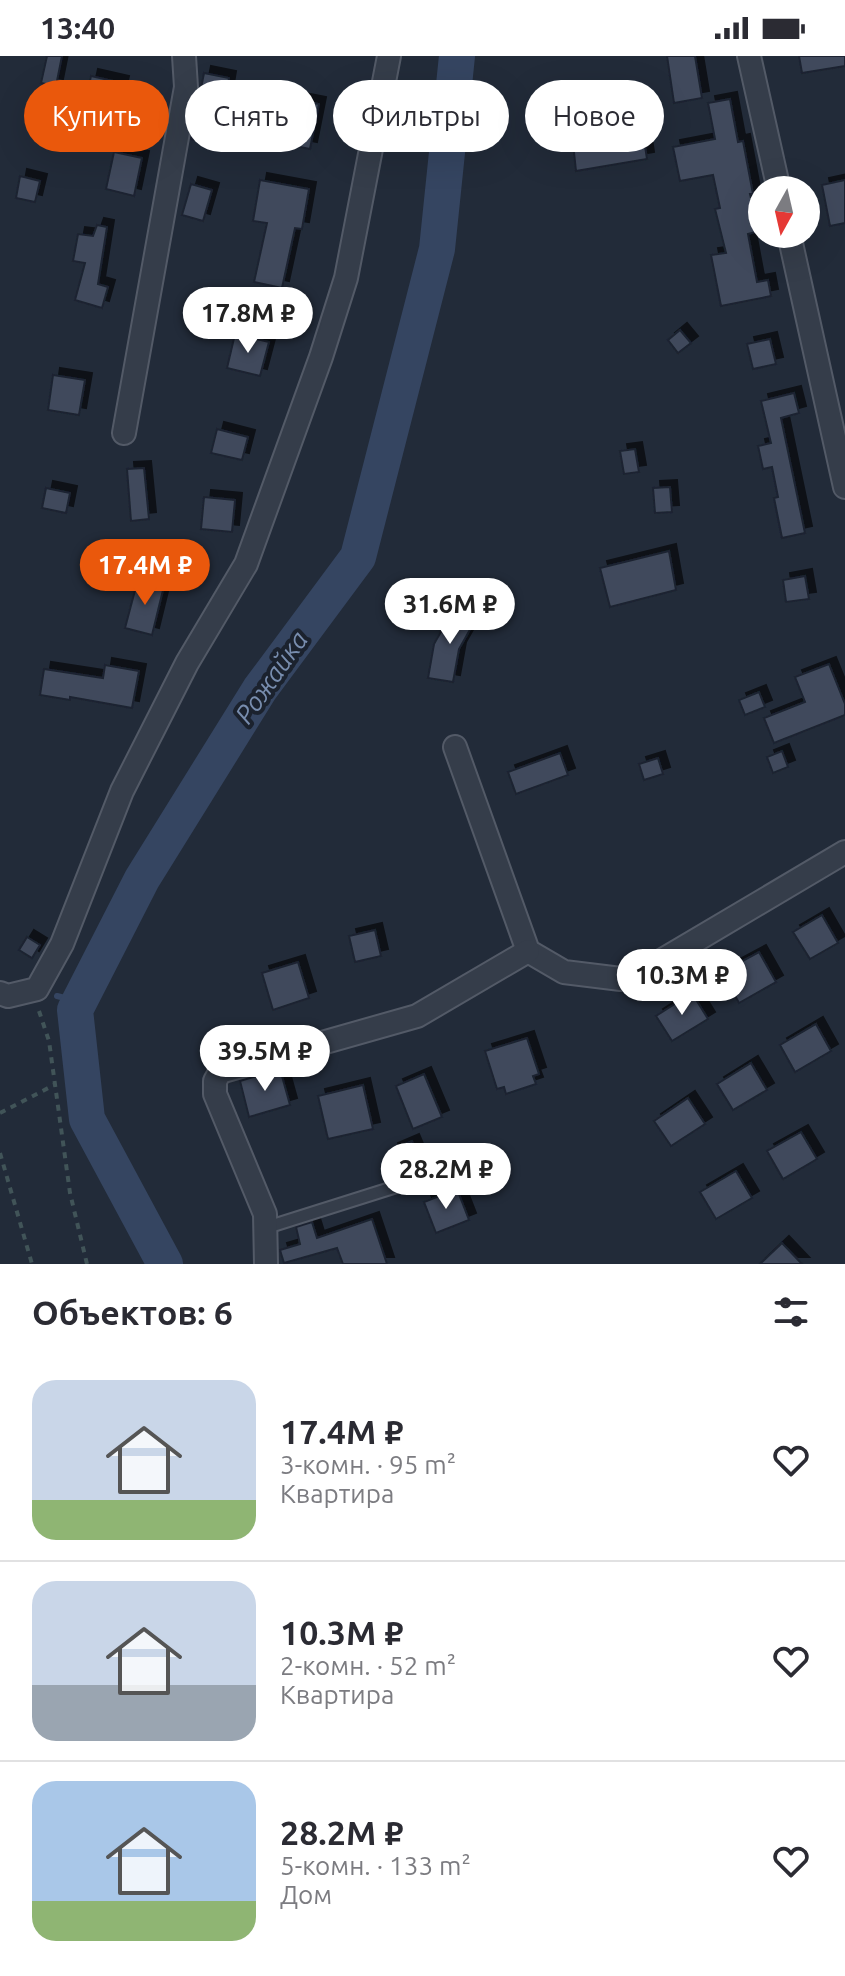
<!DOCTYPE html>
<html lang="ru">
<meta charset="utf-8">
<style>
:root{--surface:#fff;--page:#f7f7f7;--text:#2b2b33;--muted:#7c7c81;--line:#e1e1e2;--accent:#ea580c}
body{margin:0;font-family:Ubuntu,sans-serif;background:var(--page);color:var(--text);height:100vh;display:flex;flex-direction:column;font-size:30px;white-space:nowrap}
*{box-sizing:border-box;margin:0}
p{font-size:26px;color:var(--muted)}
.icon{flex:none;width:44px;height:44px;fill:none;stroke:currentColor;stroke-width:2;stroke-linecap:round;stroke-linejoin:round}
.map{position:relative;height:1208px;overflow:hidden}
.side{display:flex;flex-direction:column;background:var(--surface);flex:1}
.side>*{flex:none}
.banner{position:absolute;left:24px;top:24px;width:798px;height:72px;display:flex;gap:16px}
.needle{width:52px;rotate:188deg}
.fabs{position:absolute;left:748px;top:120px;display:grid;gap:16px}
.fabs a{display:grid;place-items:center;width:72px;height:72px;border-radius:50%;background:var(--surface);box-shadow:0 8px 32px #0002;font-size:40px}
.price{position:absolute;translate:-50% -68px;padding:0 18px;border-radius:28px;background:#fff;color:#222;font-size:26px;line-height:52px;filter:drop-shadow(0 2px 4px #0008)}
.price::after{content:'';position:absolute;left:50%;top:48px;width:24px;height:18px;margin-left:-12px;background:inherit;clip-path:polygon(0 0,100% 0,50% 100%)}
.price.current{background:var(--accent);color:#fff}
ul{padding:0;list-style:none}
li{display:flex;align-items:center;gap:24px;height:200px;padding:0 32px}
li+li{border-top:2px solid var(--line)}
li span{display:grid;place-items:center;flex:none;width:224px;height:160px;border-radius:24px;color:#555}
li>.icon{margin-inline-start:auto}
span .icon{width:96px;height:96px;fill:#fffc;stroke-width:1}
li b{font-size:34px}
h2{display:flex;justify-content:space-between;align-items:center;height:96px;padding:0 32px;font-size:34px}
.chip{padding:0 28px;border-radius:36px;background:var(--surface);box-shadow:0 8px 32px #0002;font-size:28px;line-height:72px}
.chip.current{background:var(--accent);color:#fff}
.status{display:flex;justify-content:space-between;align-items:center;height:56px;padding:0 40px;background:var(--surface);direction:ltr}
.status svg{height:22px;fill:currentColor}
.map>svg:first-child{display:block}
</style>
<div class="status"><b>13:40</b><svg viewBox="0 0 49 12"><path d="M0 12V9h3v3zM5 12V6h3v6zM10 12V3h3v9zM15 12V0h3v12zM26 1h20v11H26zM47 4h2v5h-2z"/></svg></div>
<div class="map">
<svg width="845" height="1208" viewBox="0 0 845 1208">
<defs>
<filter id="shadow"><feDropShadow dx="7" dy="-7" stdDeviation="0" flood-color="#0009"/></filter>
</defs>
<rect width="100%" height="100%" fill="#222b39"/>
<g fill="none" stroke-linecap="round" stroke-linejoin="round">
<path stroke="#354561" stroke-width="6" d="M57,940L69,943L75,954"/>
<path stroke="#354561" stroke-width="36" d="M165,1208L87,1063L75,954L142,823L260,633L358,501L437,193L457,0"/>
</g>
<g fill="#404a5b" stroke="#1c2430" stroke-width="2" filter="url(#shadow)">
<path d="M47,0H62L56,30L41,27Z"/>
<path d="M667,0H695L702,42L674,47Z"/>
<path d="M799,0H845V10L802,17Z"/>
<path d="M204,17L229,22L222,64H214L209,87L191,83Z"/>
<path d="M91,20L122,27L112,68L82,60Z"/>
<path d="M614,36L620,87L644,83L647,103L576,115L568,41Z"/>
<path d="M288,42L319,48L310,93L279,87Z"/>
<path d="M730,43L738,86L743,85L753,138H750L759,175L748,178L757,226L768,224L771,240L721,250L711,199L726,197L715,153L720,152L713,119L680,125L673,91L715,83L708,47Z"/>
<path d="M114,96L142,102L134,140L106,133Z"/>
<path d="M20,120L40,125L35,146L16,142Z"/>
<path d="M260,124L309,133L302,173L295,172L282,232L254,226L267,167L253,165Z"/>
<path d="M845,124V167L830,170L822,129Z"/>
<path d="M191,128L212,134L203,165L182,159Z"/>
<path d="M97,169L107,171L98,228L108,231L102,252L75,244L85,207L73,205L78,178L93,180Z"/>
<path d="M680,274L691,287L678,297L668,284Z"/>
<path d="M235,278L269,286L260,320L227,312Z"/>
<path d="M770,283L776,308L753,313L747,288Z"/>
<path d="M53,319L85,324L79,359L48,354Z"/>
<path d="M794,337L799,357L781,362L805,477L782,482L774,442L778,441L772,411L763,413L758,390L771,387L761,345Z"/>
<path d="M217,373L248,381L242,404L211,397Z"/>
<path d="M635,393L639,416L624,418L620,395Z"/>
<path d="M144,412L149,463L131,465L127,413Z"/>
<path d="M670,431L672,456L655,457L653,432Z"/>
<path d="M46,432L70,437L66,457L42,452Z"/>
<path d="M204,441L235,444L232,476L201,473Z"/>
<path d="M669,495L676,534L610,551L600,512Z"/>
<path d="M805,520L809,543L786,546L783,524Z"/>
<path d="M138,523L164,530L152,579L125,572Z"/>
<path d="M455,551L476,563L459,593L453,626L428,622L434,588Z"/>
<path d="M829,608L845,648V659L774,687L764,662L805,646L795,621Z"/>
<path d="M105,609L139,615L132,652L70,641V644L40,639L44,613L103,622Z"/>
<path d="M759,636L765,651L745,659L739,644Z"/>
<path d="M782,695L788,711L773,717L767,701Z"/>
<path d="M560,697L568,719L516,738L508,716Z"/>
<path d="M658,702L663,718L644,724L639,708Z"/>
<path d="M822,859L838,887L810,903L793,876Z"/>
<path d="M375,874L381,900L355,906L349,880Z"/>
<path d="M27,881L40,889L32,902L19,894Z"/>
<path d="M759,896L776,926L739,947L722,916Z"/>
<path d="M298,906L309,942L273,954L262,917Z"/>
<path d="M692,937L708,963L672,985L656,960Z"/>
<path d="M816,968L831,995L795,1016L780,989Z"/>
<path d="M527,982L539,1018L533,1020L536,1028L506,1038L504,1031L497,1033L485,995Z"/>
<path d="M751,1007L767,1034L733,1054L717,1028Z"/>
<path d="M280,1013L290,1049L249,1061L240,1025Z"/>
<path d="M424,1018L442,1061L413,1073L396,1030Z"/>
<path d="M363,1029L373,1073L328,1083L318,1040Z"/>
<path d="M688,1042L705,1068L671,1090L654,1065Z"/>
<path d="M801,1076L817,1103L783,1123L767,1095Z"/>
<path d="M412,1085L424,1114L403,1123L391,1094Z"/>
<path d="M736,1115L752,1142L716,1163L700,1136Z"/>
<path d="M457,1133L469,1164L436,1177L424,1146Z"/>
<path d="M372,1163L387,1208H343L337,1192L284,1207L280,1194L300,1188L296,1171L312,1166L317,1182Z"/>
<path d="M782,1187L802,1208H760Z"/>
</g>
<g fill="none" stroke-linecap="round" stroke-linejoin="round">
<defs>
<path id="service" d="M265,1172L395,1131"/>
<g id="minor">
<path d="M749,0L779,134"/>
<path d="M789,178L845,431"/>
<path d="M124,377L186,31L184,0"/>
<path d="M455,691L528,895L564,916L621,923L656,908L845,796"/>
<path d="M0,937L8,940L37,933L62,888L122,735L187,607L246,508L321,301L346,222L389,0"/>
<path d="M266,1208L265,1158L215,1038V1025L220,1016L417,960L528,895"/>
</g>
</defs>
<use href="#service" stroke="#535a67" stroke-width="15"/>
<use href="#minor" stroke="#535a67" stroke-width="26"/>
<g stroke="#415458" stroke-width="4" stroke-dasharray="6 6" stroke-linecap="butt">
<path d="M39,955L49,985L70,1137L87,1208"/>
<path d="M0,1057L54,1029"/>
<path d="M0,1097L32,1208"/>
</g>
<use href="#service" stroke="#353d4a" stroke-width="11"/>
<use href="#minor" stroke="#353d4a" stroke-width="22"/>
</g>
<g text-anchor="middle" dominant-baseline="central" stroke-width="8" stroke-linejoin="round" paint-order="stroke">
<g font-size="26" font-style="italic" fill="#788dae" stroke="#1b222e">
<text transform="translate(271 621) rotate(-55)">Рожайка</text>
</g>
</g>
</svg>
<div class="fabs">
<a><svg class="needle" viewBox="-14 -14 28 28"><path d="M0-13l5 13h-10z" fill="#e53935"/><path d="M0 13l5-13h-10z" fill="#7c7c81"/></svg></a>
</div>
<b class="price" style="left:248px;top:299px">17.8M ₽</b>
<b class="price current" style="left:145px;top:551px">17.4M ₽</b>
<b class="price" style="left:450px;top:590px">31.6M ₽</b>
<b class="price" style="left:682px;top:961px">10.3M ₽</b>
<b class="price" style="left:265px;top:1037px">39.5M ₽</b>
<b class="price" style="left:446px;top:1155px">28.2M ₽</b>
<div class="banner">
<a class="chip current">Купить</a>
<a class="chip">Снять</a>
<a class="chip">Фильтры</a>
<a class="chip">Новое</a>
</div>
</div>
<section class="side">
<h2>Объектов: 6<svg class="icon" aria-label="filters" viewBox="0 0 24 24"><path d="M4 7h16M4 17h16"/><circle cx="9" cy="7" r="2"/><circle cx="15" cy="17" r="2"/></svg></h2>
<ul>
<li><span style="background:linear-gradient(#c9d6e8 75%,#8fb573 0)"><svg class="icon" aria-label="home" viewBox="0 0 24 24"><path d="M3 11l9-7 9 7M6 9v11h12V9"/></svg></span><div><b>17.4M ₽</b><p>3-комн. · 95 m²</p><p>Квартира</p></div><svg class="icon" aria-label="heart" viewBox="0 0 24 24"><path d="M12 20l-8-8c-3-5 5-10 8-4 3-6 11-1 8 4z"/></svg></li>
<li><span style="background:linear-gradient(#c9d6e8 65%,#9aa5b1 0)"><svg class="icon" aria-label="home" viewBox="0 0 24 24"><path d="M3 11l9-7 9 7M6 9v11h12V9"/></svg></span><div><b>10.3M ₽</b><p>2-комн. · 52 m²</p><p>Квартира</p></div><svg class="icon" aria-label="heart" viewBox="0 0 24 24"><path d="M12 20l-8-8c-3-5 5-10 8-4 3-6 11-1 8 4z"/></svg></li>
<li><span style="background:linear-gradient(#a9c7e8 75%,#8fb573 0)"><svg class="icon" aria-label="home" viewBox="0 0 24 24"><path d="M3 11l9-7 9 7M6 9v11h12V9"/></svg></span><div><b>28.2M ₽</b><p>5-комн. · 133 m²</p><p>Дом</p></div><svg class="icon" aria-label="heart" viewBox="0 0 24 24"><path d="M12 20l-8-8c-3-5 5-10 8-4 3-6 11-1 8 4z"/></svg></li>
</ul>
</section>
